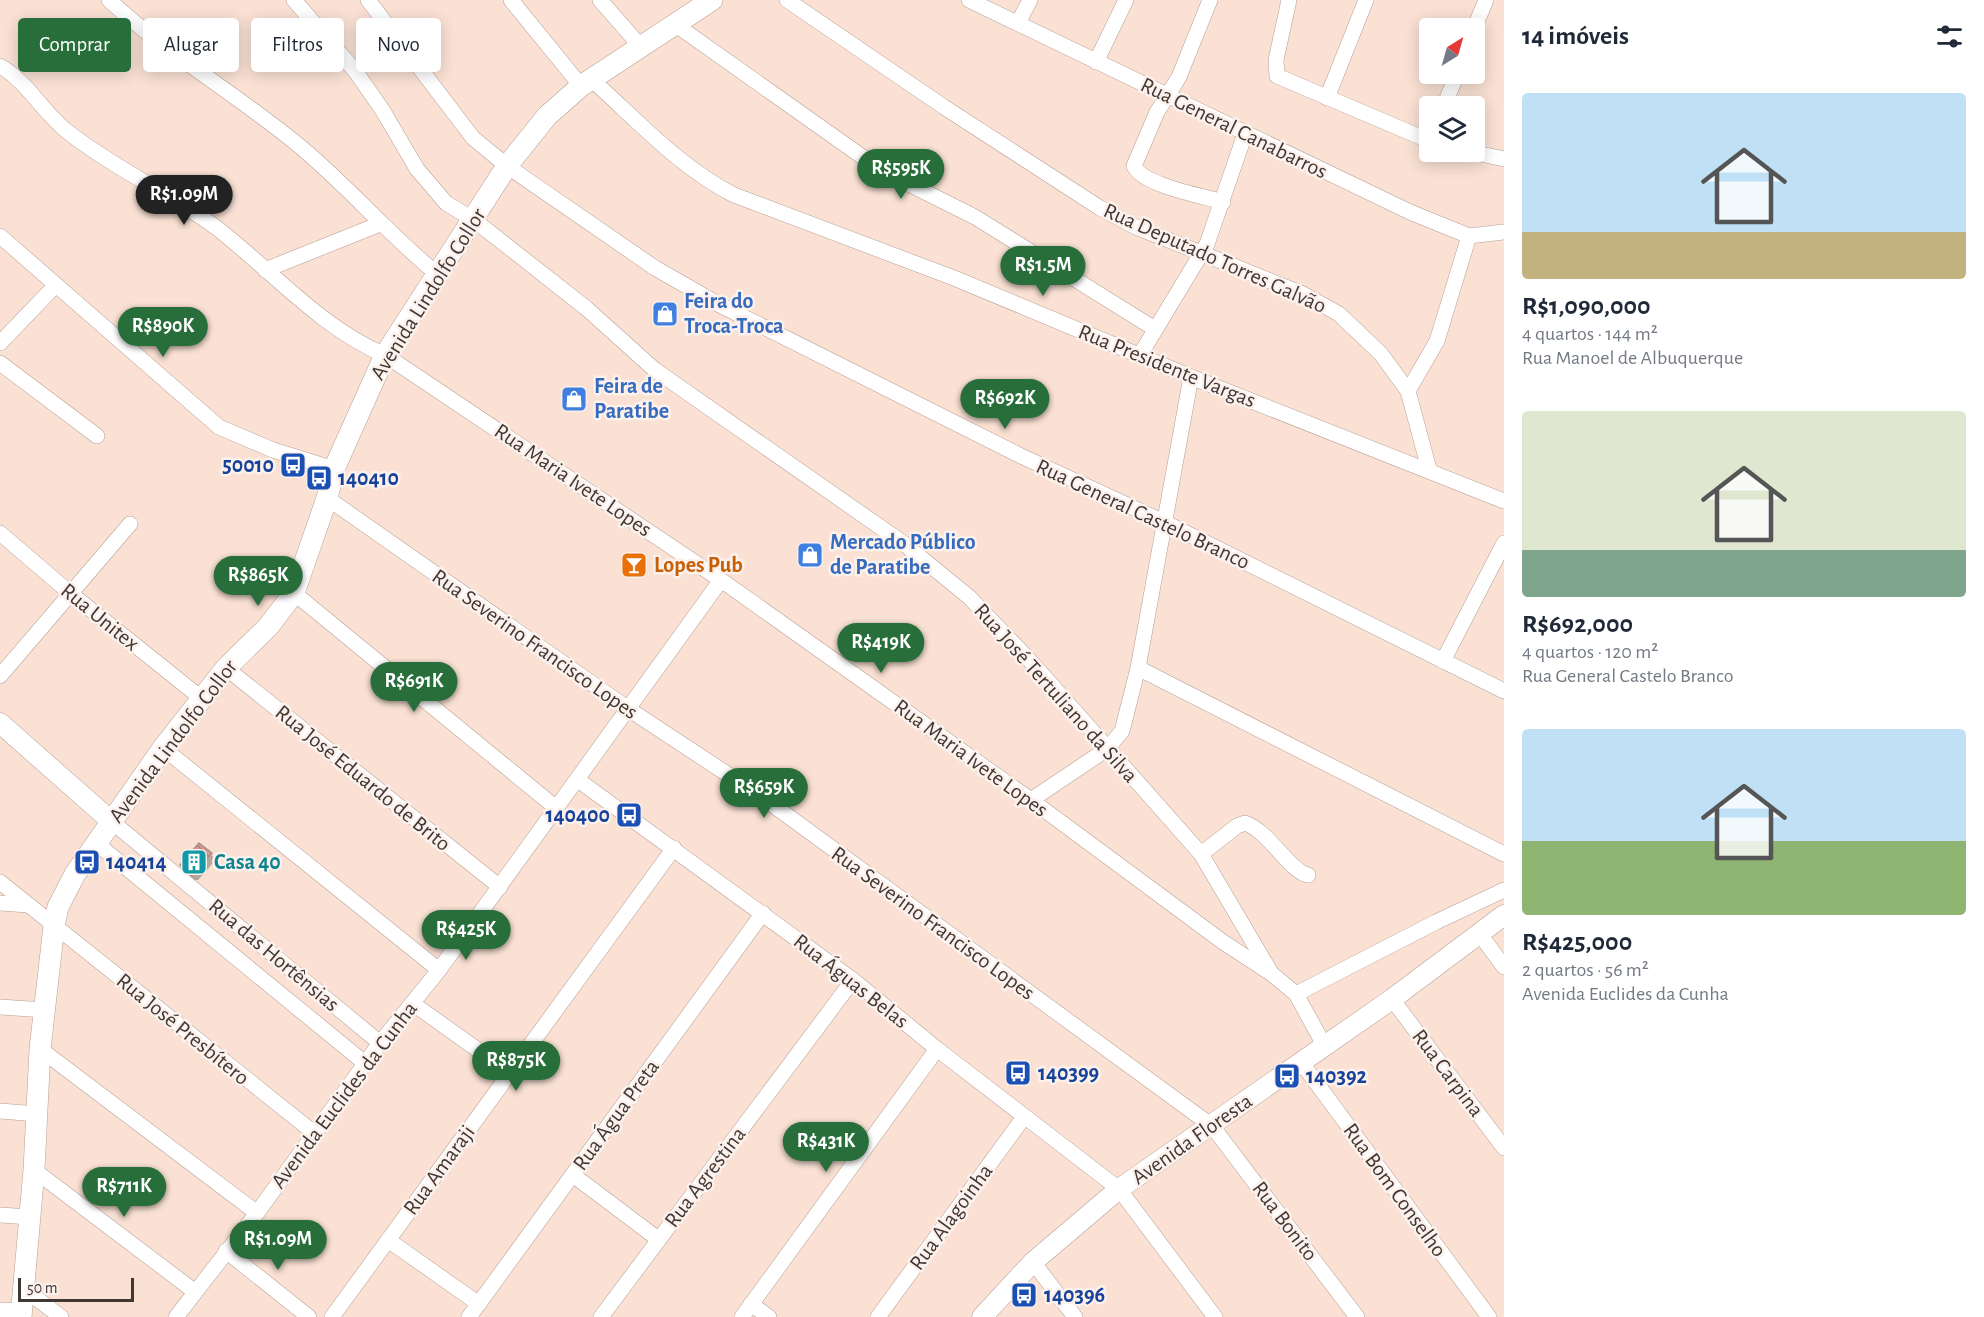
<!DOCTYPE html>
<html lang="pt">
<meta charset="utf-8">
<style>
:root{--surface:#fff;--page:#f2f2f3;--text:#1f2937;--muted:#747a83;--accent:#276e3a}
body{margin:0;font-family:"Alegreya Sans",sans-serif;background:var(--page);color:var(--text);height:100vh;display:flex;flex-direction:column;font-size:22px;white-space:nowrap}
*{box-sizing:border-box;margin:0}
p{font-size:20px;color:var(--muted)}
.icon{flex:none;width:33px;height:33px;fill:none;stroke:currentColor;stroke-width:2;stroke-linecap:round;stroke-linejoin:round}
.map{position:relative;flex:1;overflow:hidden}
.side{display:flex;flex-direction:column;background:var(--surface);width:480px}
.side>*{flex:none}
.banner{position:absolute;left:18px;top:18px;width:570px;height:54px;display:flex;gap:12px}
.needle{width:39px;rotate:37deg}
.buttons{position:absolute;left:1419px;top:18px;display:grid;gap:12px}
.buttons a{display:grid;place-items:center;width:66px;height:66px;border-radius:6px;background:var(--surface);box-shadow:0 3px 15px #0003;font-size:30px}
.scale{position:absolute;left:18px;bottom:15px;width:116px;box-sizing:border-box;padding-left:6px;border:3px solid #423833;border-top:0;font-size:16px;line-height:21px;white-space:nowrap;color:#423833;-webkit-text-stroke:4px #fcf1ec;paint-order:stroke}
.price{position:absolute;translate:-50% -51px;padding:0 14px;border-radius:21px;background:var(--accent);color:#fff;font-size:20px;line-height:39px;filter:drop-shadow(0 2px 3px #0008)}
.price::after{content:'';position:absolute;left:50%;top:36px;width:18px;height:14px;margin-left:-9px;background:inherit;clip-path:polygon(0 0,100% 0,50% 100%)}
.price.selected{background:#222;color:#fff}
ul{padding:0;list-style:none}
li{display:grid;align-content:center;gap:12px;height:318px;padding:0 18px}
li span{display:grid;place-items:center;height:186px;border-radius:6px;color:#555}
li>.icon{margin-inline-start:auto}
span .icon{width:108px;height:108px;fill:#fffc;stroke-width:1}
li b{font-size:26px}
h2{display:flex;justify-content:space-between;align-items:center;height:72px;padding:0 18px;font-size:26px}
.tag{padding:0 21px;border-radius:6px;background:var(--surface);box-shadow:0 3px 15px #0003;font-size:21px;line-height:54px}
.tag.selected{background:var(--accent);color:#fff}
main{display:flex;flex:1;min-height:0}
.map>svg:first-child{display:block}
</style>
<main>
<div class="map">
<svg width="1504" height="1317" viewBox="0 0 1504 1317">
<defs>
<pattern id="building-back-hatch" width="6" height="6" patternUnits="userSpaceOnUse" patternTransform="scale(1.5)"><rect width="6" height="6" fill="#d99891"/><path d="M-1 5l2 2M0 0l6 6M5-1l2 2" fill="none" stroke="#b27d77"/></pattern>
<filter id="shadow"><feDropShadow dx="3.5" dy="6" stdDeviation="0" flood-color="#0004"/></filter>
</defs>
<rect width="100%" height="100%" fill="#fae1d4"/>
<path fill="url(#building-back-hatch)" stroke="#a88d8a" stroke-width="1.5" filter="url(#shadow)" d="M199,843L212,853L192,876L180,865Z"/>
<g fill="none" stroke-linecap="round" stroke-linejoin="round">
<defs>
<g id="minor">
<path d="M109,0C167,54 236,94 297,144C346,184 387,233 437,274"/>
<path d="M294,0L356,72L383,111L417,169L446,203L474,220L586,308L655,370L903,543L969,597L1034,665L1201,854L1270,971"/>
<path d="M368,0L473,138L507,166L655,268L718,304L1021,456L1164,522L1504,691"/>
<path d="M511,0L581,86"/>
<path d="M600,0L641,47"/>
<path d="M787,0L944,107L1100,208L1136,227L1303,294L1339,314L1381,354L1408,391L1429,469"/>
<path d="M969,0L1410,212L1469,236L1504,232"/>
<path d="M1210,0L1179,77L1157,112L1134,166C1142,185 1203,196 1223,202"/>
<path d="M1289,0L1276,60L1277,76L1430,141"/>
<path d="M1018,23L1030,0"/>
<path d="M676,25L881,170L975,217L1155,329"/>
<path d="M1474,29L1486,0"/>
<path d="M1096,62L1126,0"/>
<path d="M0,66C27,81 43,113 68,132C115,169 170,193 218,229C272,271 321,328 385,355L721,580L1031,800L1223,942L1272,974L1296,994L1324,1045"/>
<path d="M591,79C636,119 680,168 734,195L954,278L1191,377L1504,501"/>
<path d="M1327,98L1366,0"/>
<path d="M1444,106L1457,74"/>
<path d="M1471,152L1504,159"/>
<path d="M0,236L219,427L273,450L334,469"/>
<path d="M265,270L380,224"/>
<path d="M0,343L55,286"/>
<path d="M1140,355L1207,244L1245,134"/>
<path d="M0,363L97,436"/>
<path d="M1408,391L1437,341L1469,236"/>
<path d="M327,498L627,708L762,797L1212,1126L1357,1317"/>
<path d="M0,533L70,593L201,698"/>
<path d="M294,593L555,807"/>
<path d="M1443,661L1504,543"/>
<path d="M226,668L500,887"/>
<path d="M1138,668L1504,854"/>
<path d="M0,676L130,524"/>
<path d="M163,748L439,970"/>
<path d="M578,780L853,980L937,1049L1119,1189L1215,1317"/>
<path d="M1031,800L1107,749L1122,731L1138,668L1191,377"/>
<path d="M111,821L380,1043"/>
<path d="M96,843L366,1064"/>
<path d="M1201,854L1237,826L1245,823C1269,831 1291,873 1308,875"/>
<path d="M0,882L313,1132"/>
<path d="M0,903L28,905"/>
<path d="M1479,933L1504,967"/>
<path d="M1296,994L1436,922L1504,890"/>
<path d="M1392,999L1504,1148"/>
<path d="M412,1003L510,1073"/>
<path d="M0,1007L45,1010"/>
<path d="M40,1049L257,1213"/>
<path d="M1301,1062L1489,1317"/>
<path d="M0,1111L37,1114"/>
<path d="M34,1170L194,1291"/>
<path d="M573,1175L658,1239"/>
<path d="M0,1215L30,1217"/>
<path d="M388,1240L479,1304"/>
<path d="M226,1251L309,1317"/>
<path d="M1033,1262L1075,1317"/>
<path d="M23,1288L61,1317"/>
<path d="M751,1304L769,1317"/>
<path d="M0,1310L22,1311"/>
<path d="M176,1317L257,1213L380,1043L439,970L721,580"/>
<path d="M332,1317L674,848"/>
<path d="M469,1317L763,913"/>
<path d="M601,1317L853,980"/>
<path d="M742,1317L937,1049"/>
<path d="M878,1317L1024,1117"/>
</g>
<g id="tertiary">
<path d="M0,723L111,821"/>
<path d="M982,1317L1033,1262L1119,1189L1392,999L1504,915"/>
</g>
<path id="secondary" d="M21,1317L34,1170L40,1049L54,926L58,907L75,874L163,748L226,668L268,627L294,593L327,498L334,469L385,355L507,166L547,116L581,86L712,0"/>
</defs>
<use href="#minor" stroke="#b79f93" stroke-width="16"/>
<use href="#tertiary" stroke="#b79f93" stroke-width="21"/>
<use href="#secondary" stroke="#b79f93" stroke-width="22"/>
<use href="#minor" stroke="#fff" stroke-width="15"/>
<use href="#tertiary" stroke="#fff" stroke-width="20"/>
<use href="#secondary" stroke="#fff" stroke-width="21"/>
</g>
<defs>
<symbol id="shop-square" viewBox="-11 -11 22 22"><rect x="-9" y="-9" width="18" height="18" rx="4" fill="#3f7fe0" stroke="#fcf1ec"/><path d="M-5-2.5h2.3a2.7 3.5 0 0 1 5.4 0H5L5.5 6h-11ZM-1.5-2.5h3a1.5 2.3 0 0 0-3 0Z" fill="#fff"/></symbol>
<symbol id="bus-square" viewBox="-11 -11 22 22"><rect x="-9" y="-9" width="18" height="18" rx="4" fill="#1a4fb4" stroke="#fcf1ec"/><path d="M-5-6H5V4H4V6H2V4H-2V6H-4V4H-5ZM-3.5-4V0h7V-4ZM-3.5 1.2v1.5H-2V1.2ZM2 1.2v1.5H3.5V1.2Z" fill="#fff"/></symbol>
<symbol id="bar-square" viewBox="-11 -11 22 22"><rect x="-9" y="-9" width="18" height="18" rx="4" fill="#e8710a" stroke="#fcf1ec"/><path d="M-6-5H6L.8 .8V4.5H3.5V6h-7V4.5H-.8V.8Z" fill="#fff"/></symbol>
<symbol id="building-square" viewBox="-11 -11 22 22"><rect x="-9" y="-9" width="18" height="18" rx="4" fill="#0f9aa8" stroke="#fcf1ec"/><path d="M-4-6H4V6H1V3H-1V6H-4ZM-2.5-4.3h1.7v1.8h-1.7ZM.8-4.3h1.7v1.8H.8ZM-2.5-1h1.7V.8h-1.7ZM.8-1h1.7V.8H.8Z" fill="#fff"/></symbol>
</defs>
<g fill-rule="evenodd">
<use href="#shop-square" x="650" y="299" width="30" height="30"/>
<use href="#shop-square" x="559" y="384" width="30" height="30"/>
<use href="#bus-square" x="278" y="450" width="30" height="30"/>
<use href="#bus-square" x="304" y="463" width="30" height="30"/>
<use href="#shop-square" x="795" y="540" width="30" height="30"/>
<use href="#bar-square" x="619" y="550" width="30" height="30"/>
<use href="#bus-square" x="614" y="800" width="30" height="30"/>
<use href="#bus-square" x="72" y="847" width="30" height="30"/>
<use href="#building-square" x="179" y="847" width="30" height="30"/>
<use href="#bus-square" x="1003" y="1058" width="30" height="30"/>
<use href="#bus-square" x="1272" y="1061" width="30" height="30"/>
<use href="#bus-square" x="1009" y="1280" width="30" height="30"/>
</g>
<g text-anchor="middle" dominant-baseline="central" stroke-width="5" stroke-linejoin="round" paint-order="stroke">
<g font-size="22" fill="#423833" stroke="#fcf1ec">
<text transform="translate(1234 128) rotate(26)">Rua General Canabarros</text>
<text transform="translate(1215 258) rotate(24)">Rua Deputado Torres Galvão</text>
<text transform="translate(428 294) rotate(-58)">Avenida Lindolfo Collor</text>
<text transform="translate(1167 366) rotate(22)">Rua Presidente Vargas</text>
<text transform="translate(573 480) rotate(34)">Rua Maria Ivete Lopes</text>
<text transform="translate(1143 514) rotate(25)">Rua General Castelo Branco</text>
<text transform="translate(100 617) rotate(39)">Rua Unitex</text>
<text transform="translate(535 644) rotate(35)">Rua Severino Francisco Lopes</text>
<text transform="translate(1056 693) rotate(48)">Rua José Tertuliano da Silva</text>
<text transform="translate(173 741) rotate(-53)">Avenida Lindolfo Collor</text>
<text transform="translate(971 758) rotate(36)">Rua Maria Ivete Lopes</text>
<text transform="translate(363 778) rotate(39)">Rua José Eduardo de Brito</text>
<text transform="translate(933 923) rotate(36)">Rua Severino Francisco Lopes</text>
<text transform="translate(274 955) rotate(40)">Rua das Hortênsias</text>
<text transform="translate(851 981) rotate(38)">Rua Águas Belas</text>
<text transform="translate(183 1029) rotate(39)">Rua José Presbítero</text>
<text transform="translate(1448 1073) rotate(53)">Rua Carpina</text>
<text transform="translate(344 1095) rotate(-53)">Avenida Euclides da Cunha</text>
<text transform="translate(616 1115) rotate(-54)">Rua Água Preta</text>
<text transform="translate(1192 1139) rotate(-35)">Avenida Floresta</text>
<text transform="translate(439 1170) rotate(-54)">Rua Amaraji</text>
<text transform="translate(705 1177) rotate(-53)">Rua Agrestina</text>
<text transform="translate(1395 1190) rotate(54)">Rua Bom Conselho</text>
<text transform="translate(951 1217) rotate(-54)">Rua Alagoinha</text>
<text transform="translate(1285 1221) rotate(53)">Rua Bonito</text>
</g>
<g font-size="22" font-weight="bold" fill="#366cbe" stroke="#fcf1ec" text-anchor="start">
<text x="684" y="301">Feira do<tspan x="684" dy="25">Troca-Troca</tspan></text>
<text x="594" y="386">Feira de<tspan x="594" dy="25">Paratibe</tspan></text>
<text x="830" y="542">Mercado Público<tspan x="830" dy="25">de Paratibe</tspan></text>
</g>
<g font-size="22" font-weight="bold" fill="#164399" stroke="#fcf1ec" text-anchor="start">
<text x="274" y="465" text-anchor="end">50010</text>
<text x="338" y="478">140410</text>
<text x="610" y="815" text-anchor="end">140400</text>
<text x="106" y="862">140414</text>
<text x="1038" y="1073">140399</text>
<text x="1306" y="1076">140392</text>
<text x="1044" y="1295">140396</text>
</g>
<g font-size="22" font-weight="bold" fill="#c56008" stroke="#fcf1ec" text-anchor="start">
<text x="654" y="565">Lopes Pub</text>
</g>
<g font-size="22" font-weight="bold" fill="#0d838f" stroke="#fcf1ec" text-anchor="start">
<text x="214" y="862">Casa 40</text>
</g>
</g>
</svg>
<div class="buttons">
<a><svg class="needle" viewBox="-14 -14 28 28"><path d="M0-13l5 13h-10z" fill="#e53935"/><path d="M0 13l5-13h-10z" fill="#747a83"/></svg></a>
<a><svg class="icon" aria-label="layers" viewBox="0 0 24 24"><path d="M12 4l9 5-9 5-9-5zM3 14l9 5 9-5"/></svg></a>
</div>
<div class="scale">50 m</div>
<b class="price" style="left:901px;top:200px">R$595K</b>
<b class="price selected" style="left:184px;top:226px">R$1.09M</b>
<b class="price" style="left:1043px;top:297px">R$1.5M</b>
<b class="price" style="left:163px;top:358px">R$890K</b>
<b class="price" style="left:1005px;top:430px">R$692K</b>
<b class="price" style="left:258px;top:607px">R$865K</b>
<b class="price" style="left:881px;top:674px">R$419K</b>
<b class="price" style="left:414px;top:713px">R$691K</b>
<b class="price" style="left:764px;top:819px">R$659K</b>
<b class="price" style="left:466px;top:961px">R$425K</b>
<b class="price" style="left:516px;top:1092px">R$875K</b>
<b class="price" style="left:826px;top:1173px">R$431K</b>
<b class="price" style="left:124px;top:1218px">R$711K</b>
<b class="price" style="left:278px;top:1271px">R$1.09M</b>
<div class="banner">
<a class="tag selected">Comprar</a>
<a class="tag">Alugar</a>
<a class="tag">Filtros</a>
<a class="tag">Novo</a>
</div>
</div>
<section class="side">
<h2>14 imóveis<svg class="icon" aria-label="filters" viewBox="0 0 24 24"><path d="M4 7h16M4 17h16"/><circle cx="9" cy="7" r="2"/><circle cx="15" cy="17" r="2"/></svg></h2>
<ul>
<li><span style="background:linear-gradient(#bfe0f5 75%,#c2b280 0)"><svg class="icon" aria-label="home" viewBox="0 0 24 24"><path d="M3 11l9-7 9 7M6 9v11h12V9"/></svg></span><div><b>R$1,090,000</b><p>4 quartos · 144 m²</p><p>Rua Manoel de Albuquerque</p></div></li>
<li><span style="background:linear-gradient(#dfe7d0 75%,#7fa58c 0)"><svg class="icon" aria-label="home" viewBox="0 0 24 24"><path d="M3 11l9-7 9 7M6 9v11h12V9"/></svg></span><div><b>R$692,000</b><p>4 quartos · 120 m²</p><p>Rua General Castelo Branco</p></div></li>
<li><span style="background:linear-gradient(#bfe0f5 60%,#8fb573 0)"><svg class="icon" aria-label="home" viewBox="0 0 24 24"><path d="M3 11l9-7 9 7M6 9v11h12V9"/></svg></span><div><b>R$425,000</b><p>2 quartos · 56 m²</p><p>Avenida Euclides da Cunha</p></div></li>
</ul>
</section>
</main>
